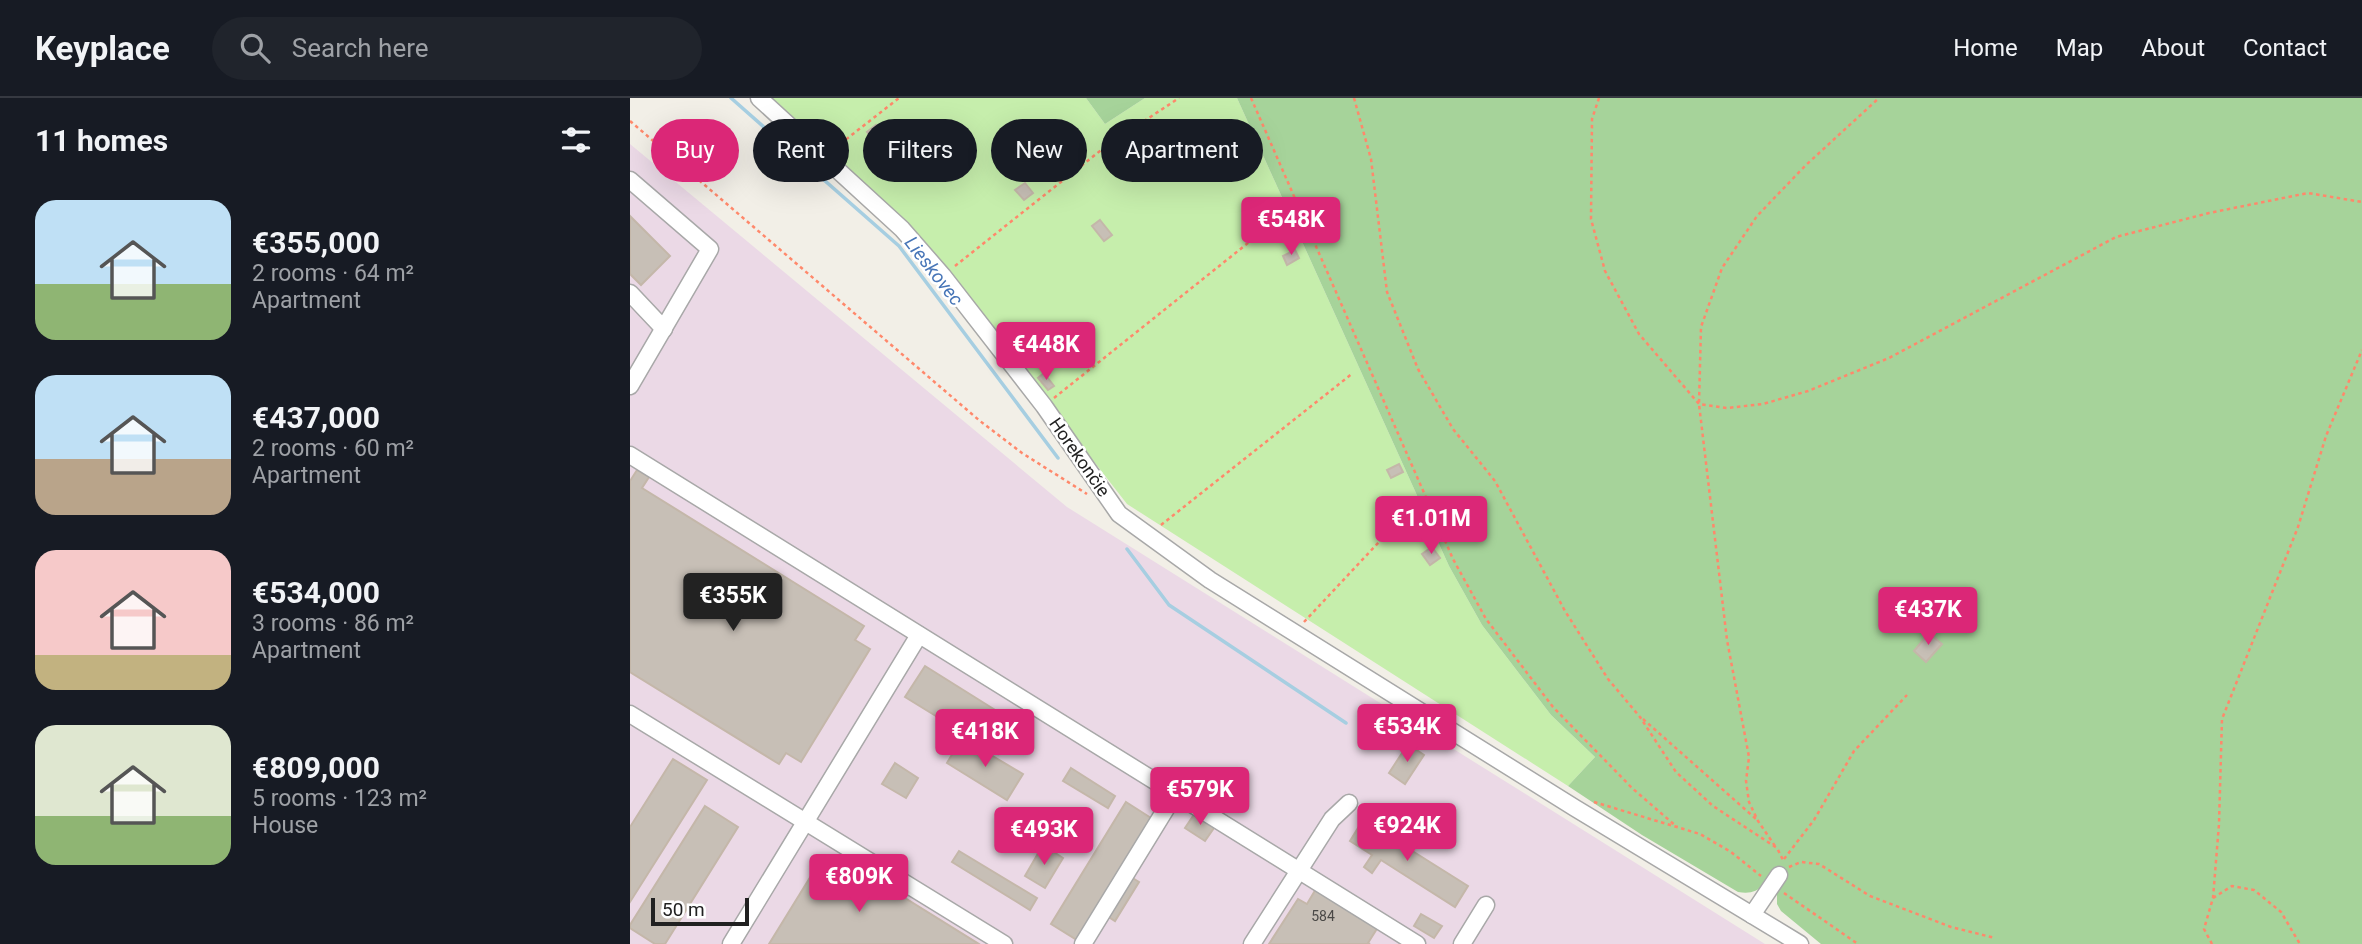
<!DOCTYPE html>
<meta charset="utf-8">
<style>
:root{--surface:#171b24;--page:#20242c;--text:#f1f3f6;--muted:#9ea1a6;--line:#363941;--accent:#db2777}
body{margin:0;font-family:Roboto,sans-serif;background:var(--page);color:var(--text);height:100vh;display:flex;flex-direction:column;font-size:26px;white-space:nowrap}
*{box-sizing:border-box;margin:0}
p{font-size:23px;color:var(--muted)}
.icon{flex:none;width:38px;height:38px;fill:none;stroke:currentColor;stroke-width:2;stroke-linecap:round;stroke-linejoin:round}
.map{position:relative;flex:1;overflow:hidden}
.side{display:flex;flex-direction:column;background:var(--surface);width:630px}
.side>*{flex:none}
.hud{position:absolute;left:21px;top:21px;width:665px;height:63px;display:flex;gap:14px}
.scale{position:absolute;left:21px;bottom:18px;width:98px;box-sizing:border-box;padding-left:7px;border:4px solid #212121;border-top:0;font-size:19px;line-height:24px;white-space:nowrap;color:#212121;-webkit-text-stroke:5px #fff;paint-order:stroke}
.price{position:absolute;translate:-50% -60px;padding:0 16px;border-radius:7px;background:var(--accent);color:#fff;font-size:23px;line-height:46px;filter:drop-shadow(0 2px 4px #0008)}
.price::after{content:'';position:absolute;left:50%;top:42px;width:21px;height:16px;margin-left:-10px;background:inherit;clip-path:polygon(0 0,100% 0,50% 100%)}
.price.on{background:#222;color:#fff}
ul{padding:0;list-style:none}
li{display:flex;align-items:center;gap:21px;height:175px;padding:0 35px}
li span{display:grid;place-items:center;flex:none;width:196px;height:140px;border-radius:21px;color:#555}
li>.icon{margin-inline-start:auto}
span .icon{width:84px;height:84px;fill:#fffc;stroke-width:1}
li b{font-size:30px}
h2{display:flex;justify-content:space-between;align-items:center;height:84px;padding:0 35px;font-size:30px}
.pill{padding:0 24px;border-radius:32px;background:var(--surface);box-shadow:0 7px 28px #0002;font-size:24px;line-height:63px}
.pill.on{background:var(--accent);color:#fff}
header{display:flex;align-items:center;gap:42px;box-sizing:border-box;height:98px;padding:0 35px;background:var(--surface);border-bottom:2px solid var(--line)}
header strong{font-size:33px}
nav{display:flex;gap:38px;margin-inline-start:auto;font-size:24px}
.search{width:490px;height:63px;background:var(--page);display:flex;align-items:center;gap:18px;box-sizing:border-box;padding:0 24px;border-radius:38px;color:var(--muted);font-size:26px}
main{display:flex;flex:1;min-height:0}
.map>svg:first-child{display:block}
</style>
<header>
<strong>Keyplace</strong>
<div class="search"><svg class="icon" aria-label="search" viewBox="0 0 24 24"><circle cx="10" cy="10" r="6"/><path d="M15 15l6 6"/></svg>Search here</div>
<nav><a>Home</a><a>Map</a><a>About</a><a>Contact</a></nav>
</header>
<main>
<section class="side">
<h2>11 homes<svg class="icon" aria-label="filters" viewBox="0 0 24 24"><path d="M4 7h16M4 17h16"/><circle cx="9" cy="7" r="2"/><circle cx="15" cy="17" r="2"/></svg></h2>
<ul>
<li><span style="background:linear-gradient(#bfe0f5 60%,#8fb573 0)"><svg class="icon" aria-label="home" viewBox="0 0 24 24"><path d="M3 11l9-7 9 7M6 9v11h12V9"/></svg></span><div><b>€355,000</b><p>2 rooms · 64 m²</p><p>Apartment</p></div></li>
<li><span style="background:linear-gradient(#bfe0f5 60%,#b9a48a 0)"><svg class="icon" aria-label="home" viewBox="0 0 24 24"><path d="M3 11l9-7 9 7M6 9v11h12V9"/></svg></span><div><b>€437,000</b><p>2 rooms · 60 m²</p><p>Apartment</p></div></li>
<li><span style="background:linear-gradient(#f6c9c9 75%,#c2b280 0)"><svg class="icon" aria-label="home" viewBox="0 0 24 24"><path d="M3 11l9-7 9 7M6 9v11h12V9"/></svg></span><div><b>€534,000</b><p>3 rooms · 86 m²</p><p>Apartment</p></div></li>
<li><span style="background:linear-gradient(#dfe7d0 65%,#8fb573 0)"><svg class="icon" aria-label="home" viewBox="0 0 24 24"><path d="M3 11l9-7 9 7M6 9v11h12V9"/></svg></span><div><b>€809,000</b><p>5 rooms · 123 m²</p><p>House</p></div></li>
</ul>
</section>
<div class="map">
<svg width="1732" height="846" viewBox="0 0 1732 846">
<rect width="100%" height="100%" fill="#f2efe7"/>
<path fill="#ebd9e6" d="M0,46L437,409L1135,846H0Z"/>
<path fill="#c6eeac" d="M138,0H456L475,26L515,0H607L819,468L852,527L921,617L965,659L938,688L497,406L317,175Z"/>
<g fill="#a6d39a">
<path d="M456,0H515L475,26Z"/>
<path d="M607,0H1732V846H1191L1151,813L1147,806V794L1135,786C1126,794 1120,796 1108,794L1012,737L938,688L965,659L921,617L852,527L819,468Z"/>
</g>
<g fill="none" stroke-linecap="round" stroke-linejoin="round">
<g stroke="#a6cee1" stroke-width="3.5">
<path d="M101,0L269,148L428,360"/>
<path d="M497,451L539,507L716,625"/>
</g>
</g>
<g fill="#c7bfb6" stroke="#c4b7a9" stroke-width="2">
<path d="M246,27L255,39L246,46L237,34Z"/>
<path d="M485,51L493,62L484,69L475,58Z"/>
<path d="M395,85L403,95L394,102L385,92Z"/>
<path d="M0,118L40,158L11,187L0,176Z"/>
<path d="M470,122L482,137L474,143L462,128Z"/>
<path d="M665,152L669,160L657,167L653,158Z"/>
<path d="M414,275L424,288L418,292L408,280Z"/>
<path d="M769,366L773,374L761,380L757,372Z"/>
<path d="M7,372L19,379L12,390L234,528L225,542L240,551L171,664L156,655L149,666L0,574V383Z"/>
<path d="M802,449L810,460L800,467L792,456Z"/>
<path d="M1299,535L1312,546L1296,564L1284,553Z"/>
<path d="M295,568L386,625L368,656L275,599Z"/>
<path d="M332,640L393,676L377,702L317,665Z"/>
<path d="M778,646L794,657L775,686L759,675Z"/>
<path d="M43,661L77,682L0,804V729Z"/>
<path d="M265,665L288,680L276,700L252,686Z"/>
<path d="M441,670L485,698L478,710L433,683Z"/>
<path d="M496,704L521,720L447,842L421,826Z"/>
<path d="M75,708L108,729L35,846H25L0,830V827Z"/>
<path d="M766,713L796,732L785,749L756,730Z"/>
<path d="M565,715L586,727L575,743L555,730Z"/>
<path d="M733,722L838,788L825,809L751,762L742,775L734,769L742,757L720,743Z"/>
<path d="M413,747L433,760L415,790L395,778Z"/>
<path d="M329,753L407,800L400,812L322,764Z"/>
<path d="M209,759L349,846H139L189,765L201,773Z"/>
<path d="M501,779L509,784L485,823L477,818Z"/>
<path d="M686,791L748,829L738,845L740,846H639L668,801L677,806Z"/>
<path d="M791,816L812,828L804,840L784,828Z"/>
</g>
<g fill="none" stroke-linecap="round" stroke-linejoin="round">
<defs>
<g id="minor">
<path d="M129,0L272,131L313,178L414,308L489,416L580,482L945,710L1170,846"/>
<path d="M0,82L80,151L0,288"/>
<path d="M0,195L34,231"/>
<path d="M0,357L787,846"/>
<path d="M0,616L374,846"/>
<path d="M1122,817L1149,777"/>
<path d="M101,846L289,537"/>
<path d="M453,846L545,696"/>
<path d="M622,846L702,721L719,705"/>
<path d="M832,846L856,807"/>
</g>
</defs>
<use href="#minor" stroke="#a8a8a8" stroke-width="19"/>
<g stroke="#ff886b" stroke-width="2.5" stroke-dasharray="3.5 3.5" stroke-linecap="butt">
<path d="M621,0L823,461L856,521L923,609L1002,690L1047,729"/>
<path d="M724,0L741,61L757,194L788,271L823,331L865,383L935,513L978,581L1010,619L1046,674L1083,708L1147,750L1154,764"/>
<path d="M969,0L962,21L961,121L975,173L1009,236L1069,306L1097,310L1133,306L1178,293L1259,260L1486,139L1579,115L1678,95L1732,104"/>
<path d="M0,23L350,323L392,355L457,396"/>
<path d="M205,50L269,0"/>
<path d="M325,168L475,49L549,0"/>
<path d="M424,300L643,125"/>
<path d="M531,427L723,275"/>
<path d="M674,524L763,429L769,414"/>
<path d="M1013,621L1126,721"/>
<path d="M964,704L1070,736L1101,754L1131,778"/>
<path d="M1145,748L1128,723L1119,704L1116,683L1119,659L1097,542L1069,306L1071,229L1092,170L1127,118L1176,67L1249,0"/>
<path d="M1154,761L1184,722L1224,653L1277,597"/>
<path d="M1159,769L1171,764L1189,766L1240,798L1321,829L1365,840"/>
<path d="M1154,795L1228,846"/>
<path d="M1583,800L1602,788L1624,792L1651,814L1670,846"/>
<path d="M1582,846L1574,831L1583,800L1589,726L1592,621L1668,429L1696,338L1732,252"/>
</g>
<use href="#minor" stroke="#fff" stroke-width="16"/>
</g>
<g text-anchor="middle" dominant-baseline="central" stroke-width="5" stroke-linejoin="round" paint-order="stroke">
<g font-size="14" fill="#4a4846">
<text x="693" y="818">584</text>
</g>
<g font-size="18" fill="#212121" stroke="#fff">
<text transform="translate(450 359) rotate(55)">Horekončie</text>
</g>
<g font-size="19" font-style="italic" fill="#4775b7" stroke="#fff">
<text transform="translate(304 173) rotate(52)">Lieskovec</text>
</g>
</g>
</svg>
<div class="scale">50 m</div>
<b class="price" style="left:661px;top:159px">€548K</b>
<b class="price" style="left:416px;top:284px">€448K</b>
<b class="price" style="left:801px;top:458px">€1.01M</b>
<b class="price on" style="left:103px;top:535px">€355K</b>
<b class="price" style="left:1298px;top:549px">€437K</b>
<b class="price" style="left:777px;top:666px">€534K</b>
<b class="price" style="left:355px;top:671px">€418K</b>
<b class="price" style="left:570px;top:729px">€579K</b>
<b class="price" style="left:777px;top:765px">€924K</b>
<b class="price" style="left:414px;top:769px">€493K</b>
<b class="price" style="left:229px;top:816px">€809K</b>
<div class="hud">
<a class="pill on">Buy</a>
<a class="pill">Rent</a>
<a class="pill">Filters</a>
<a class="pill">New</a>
<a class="pill">Apartment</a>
</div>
</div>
</main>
